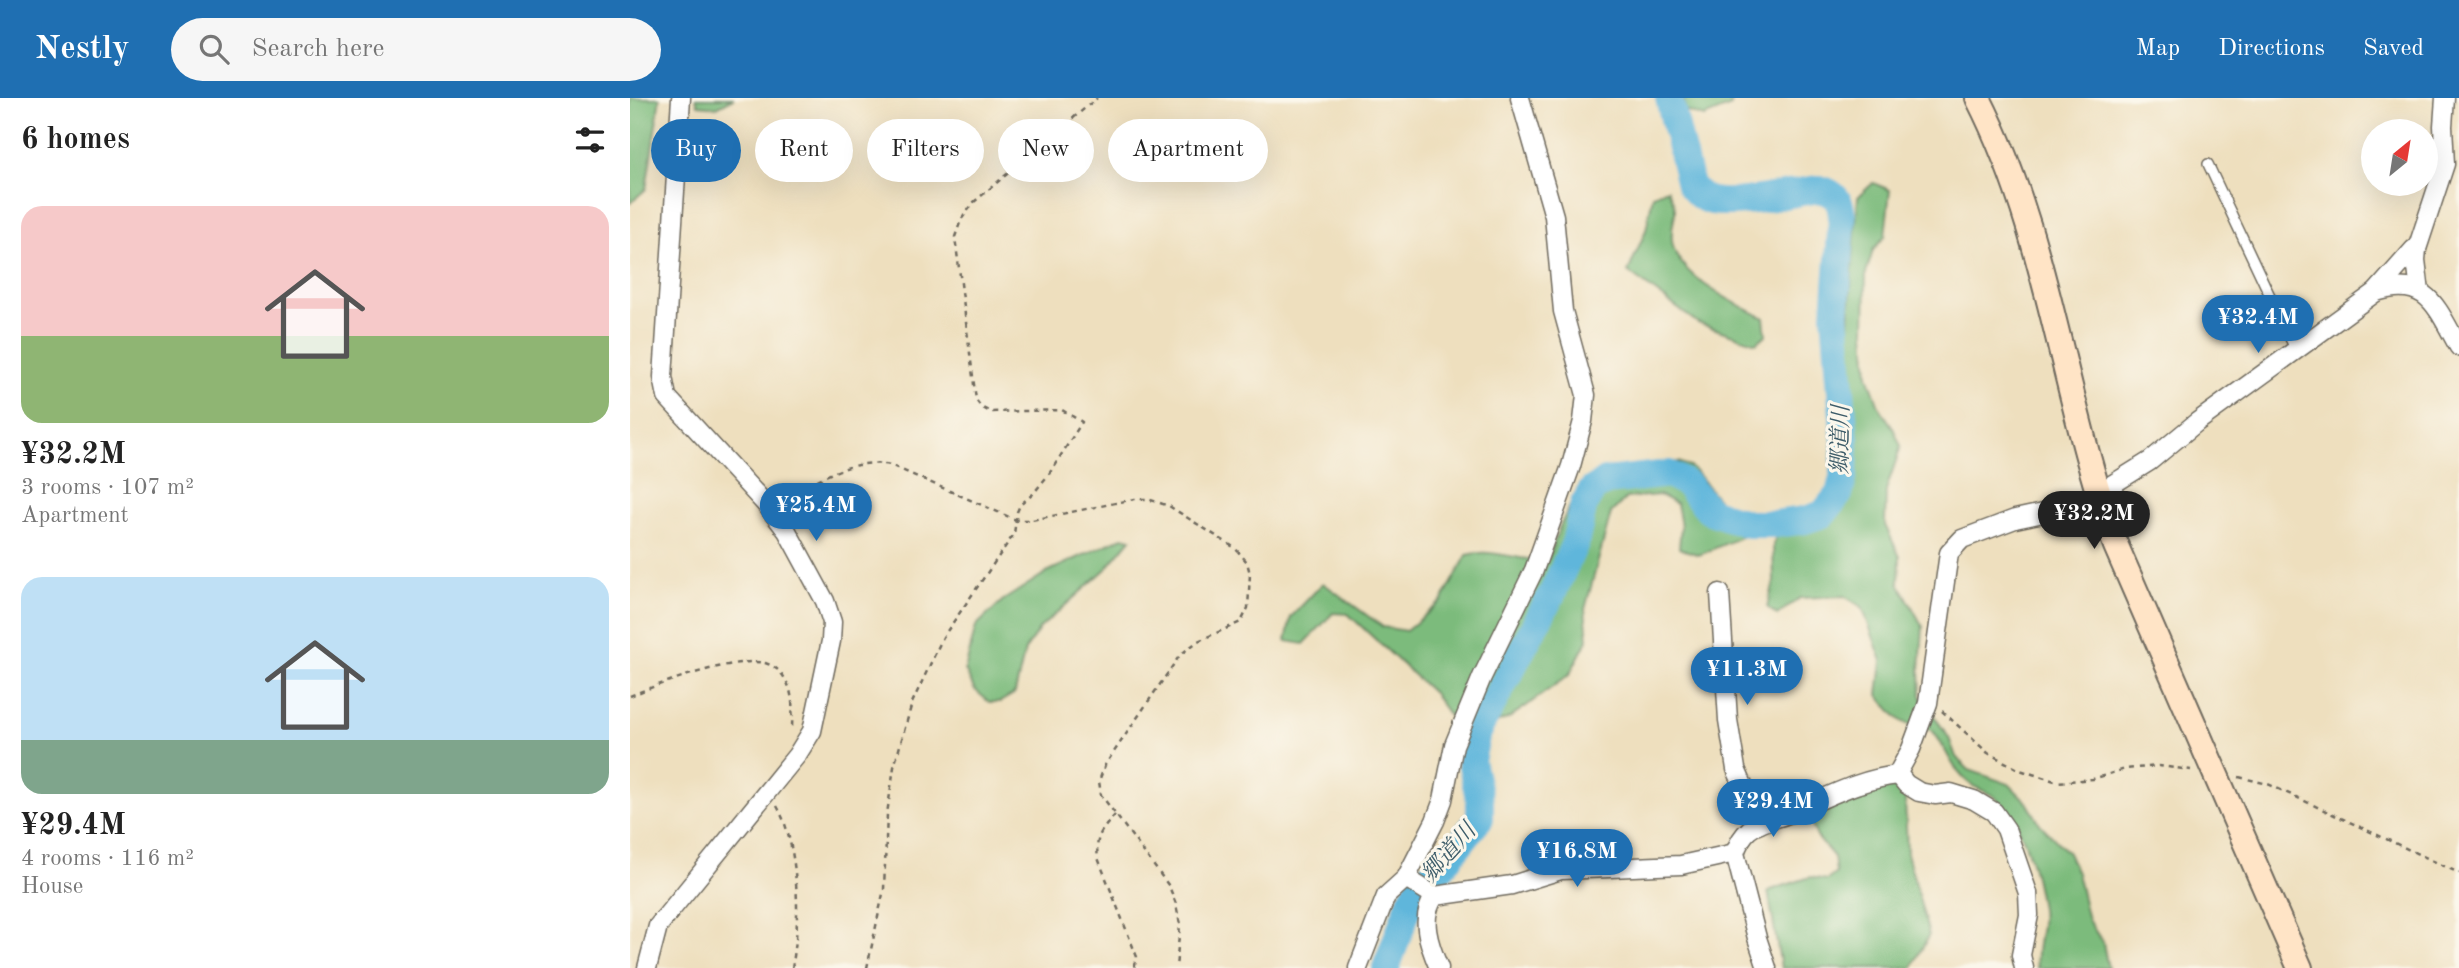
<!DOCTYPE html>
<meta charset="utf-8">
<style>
:root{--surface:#fff;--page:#f6f6f6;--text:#222;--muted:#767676;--accent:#1f6fb2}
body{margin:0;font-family:"Old Standard TT","Noto Serif JP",serif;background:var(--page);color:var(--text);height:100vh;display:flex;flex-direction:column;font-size:26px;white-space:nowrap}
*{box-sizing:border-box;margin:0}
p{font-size:23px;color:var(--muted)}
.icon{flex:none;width:38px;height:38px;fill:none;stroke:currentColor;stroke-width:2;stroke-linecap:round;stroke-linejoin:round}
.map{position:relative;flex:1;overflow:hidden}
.sheet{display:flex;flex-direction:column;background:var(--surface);width:630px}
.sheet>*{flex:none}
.top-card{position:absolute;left:21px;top:21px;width:665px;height:63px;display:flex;gap:14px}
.needle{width:46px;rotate:30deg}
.fabs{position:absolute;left:1731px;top:21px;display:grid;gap:14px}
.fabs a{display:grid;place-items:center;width:77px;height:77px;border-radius:50%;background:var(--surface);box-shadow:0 7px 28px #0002;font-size:35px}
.price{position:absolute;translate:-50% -60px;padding:0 16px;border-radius:24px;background:var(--accent);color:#fff;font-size:23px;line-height:46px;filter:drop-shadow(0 2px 4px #0008)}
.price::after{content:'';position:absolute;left:50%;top:42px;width:21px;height:16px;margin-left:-10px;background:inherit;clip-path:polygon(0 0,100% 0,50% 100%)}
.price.current{background:#222;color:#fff}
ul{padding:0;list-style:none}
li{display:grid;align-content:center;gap:14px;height:371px;padding:0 21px}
li span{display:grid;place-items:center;height:217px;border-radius:21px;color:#555}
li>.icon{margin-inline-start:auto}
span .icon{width:126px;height:126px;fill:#fffc;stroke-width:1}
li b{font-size:30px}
h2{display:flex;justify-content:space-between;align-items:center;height:84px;padding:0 21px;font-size:30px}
.pill{padding:0 24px;border-radius:32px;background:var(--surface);box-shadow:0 7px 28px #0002;font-size:24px;line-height:63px}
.pill.current{background:var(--accent);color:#fff}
header{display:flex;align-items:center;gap:42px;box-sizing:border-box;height:98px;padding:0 35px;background:var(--accent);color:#fff}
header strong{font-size:33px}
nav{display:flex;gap:38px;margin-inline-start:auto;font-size:24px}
.search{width:490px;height:63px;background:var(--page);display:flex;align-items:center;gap:18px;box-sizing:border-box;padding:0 24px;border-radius:38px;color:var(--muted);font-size:26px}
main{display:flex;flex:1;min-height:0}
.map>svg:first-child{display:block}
</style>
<header>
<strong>Nestly</strong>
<div class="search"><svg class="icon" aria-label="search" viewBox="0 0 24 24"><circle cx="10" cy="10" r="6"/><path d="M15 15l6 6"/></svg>Search here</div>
<nav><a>Map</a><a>Directions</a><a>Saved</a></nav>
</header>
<main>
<section class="sheet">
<h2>6 homes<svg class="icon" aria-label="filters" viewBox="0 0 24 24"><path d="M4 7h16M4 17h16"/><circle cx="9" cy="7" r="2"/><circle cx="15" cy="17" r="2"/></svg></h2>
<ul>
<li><span style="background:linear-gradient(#f6c9c9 60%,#8fb573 0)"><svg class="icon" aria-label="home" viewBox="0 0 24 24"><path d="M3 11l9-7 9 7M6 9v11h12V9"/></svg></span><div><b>¥32.2M</b><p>3 rooms · 107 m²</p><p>Apartment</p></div></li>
<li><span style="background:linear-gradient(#bfe0f5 75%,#7fa58c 0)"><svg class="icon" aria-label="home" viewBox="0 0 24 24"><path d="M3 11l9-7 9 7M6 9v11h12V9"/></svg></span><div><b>¥29.4M</b><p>4 rooms · 116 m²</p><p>House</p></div></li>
</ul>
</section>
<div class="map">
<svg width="1829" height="870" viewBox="0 0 1829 870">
<rect width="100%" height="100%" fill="#fbf7ec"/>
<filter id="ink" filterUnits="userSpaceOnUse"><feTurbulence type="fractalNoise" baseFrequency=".0143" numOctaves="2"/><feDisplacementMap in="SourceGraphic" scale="14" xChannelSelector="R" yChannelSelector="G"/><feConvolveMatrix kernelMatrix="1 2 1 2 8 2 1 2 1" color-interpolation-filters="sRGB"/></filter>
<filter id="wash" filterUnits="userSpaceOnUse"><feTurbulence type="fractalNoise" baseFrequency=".00686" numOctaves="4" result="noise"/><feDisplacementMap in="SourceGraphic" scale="28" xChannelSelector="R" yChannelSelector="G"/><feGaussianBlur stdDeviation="1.57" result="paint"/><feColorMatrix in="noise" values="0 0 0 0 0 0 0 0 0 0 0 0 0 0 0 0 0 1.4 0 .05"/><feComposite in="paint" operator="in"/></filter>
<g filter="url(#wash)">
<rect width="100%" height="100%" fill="#eedfbe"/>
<g fill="#7bbb7b" stroke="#537353" stroke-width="2">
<path d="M0,0H30L16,91L0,105Z"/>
<path d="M66,0H104L87,9L68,7Z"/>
<path d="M1054,0H1102L1101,8L1074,19L1055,13Z"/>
<path d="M1243,85L1260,92L1255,138L1243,152L1236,176L1235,233L1238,277L1249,308L1263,330L1271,348L1256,392L1255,427L1270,459L1269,485L1293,529L1290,572L1291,598L1319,640L1326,659L1339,672L1379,686L1397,704L1410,726L1438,755L1447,775L1458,822L1473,845L1478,870H1407C1404,850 1414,830 1411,811C1406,776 1393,719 1363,698C1356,693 1346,691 1339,685C1321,671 1316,649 1302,632C1269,627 1268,622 1248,597L1252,563L1232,509L1214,498L1170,500L1147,517L1137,509L1144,484L1143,446L1148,434C1175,431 1198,436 1214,409C1239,369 1219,320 1218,277C1218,218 1223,158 1228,99Z"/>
<path d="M1037,91C1053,119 1040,116 1042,142C1045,179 1106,205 1134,220L1136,237L1126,245L1068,225L998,174L1016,132L1023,97Z"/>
<path d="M1048,364C1053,366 1060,368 1064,372C1083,390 1082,407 1112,413L1118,433L1109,440L1069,457L1049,450L1051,428L1047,406L1029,397L996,400L981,415L955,511L958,541L939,577L879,620L861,627L820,619L803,595L718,516L703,515L674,546L656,543L661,519L693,485L753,529L776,533L812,503L837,457C866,449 887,465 918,461L930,428L944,400L979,374Z"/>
<path d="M493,439L501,441L477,470L410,530L395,552L385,595L370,604H359L344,591L335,572L346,528L372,503L419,473Z"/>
<path d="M1260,682L1275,699L1277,755L1299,837L1282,870H1151L1138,793L1180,779L1197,782L1206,775L1204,759L1187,739L1179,719L1222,689Z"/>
</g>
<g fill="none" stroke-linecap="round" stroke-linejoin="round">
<path stroke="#5eb6db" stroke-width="28" d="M756,870L781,802L792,783L813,768L850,720V704L841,663L847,634L922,496L945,445L954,406L962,392L976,383L1039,376L1057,386L1080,413L1118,426H1145L1175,422L1193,416L1209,396L1214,376L1215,343L1205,217L1212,120C1211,103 1206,95 1189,91C1159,95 1110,108 1082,103C1072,102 1066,94 1060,87L1039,0"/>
</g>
</g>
<g filter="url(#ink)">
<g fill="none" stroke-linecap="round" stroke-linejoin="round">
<defs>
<path id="lane" d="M1578,66L1666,253"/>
<g id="street">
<path d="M1746,194C1798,177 1807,211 1829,249"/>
<path d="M1790,194L1786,162L1787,151L1815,66L1813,28L1815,0"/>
<path d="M1467,394L1475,391L1520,363L1567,324L1746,194L1784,151H1787"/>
<path d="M1090,495L1098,622L1106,671L1130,726"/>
<path d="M776,780L805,798L882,787L931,772L1051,767L1105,755"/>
<path d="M805,798C789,819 799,847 809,870"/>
<path d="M17,870L28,828L167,657L182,633L201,543L202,524L195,503L157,433L140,411L37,299L33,279L51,0"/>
<path d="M728,870L756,798L776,780L805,723L813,702L824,647L852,579L904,472L941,368L953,323L956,297L933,213L924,118L890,0"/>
<path d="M1137,870L1127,840L1105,755C1108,746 1112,738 1119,732C1132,722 1151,720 1165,713C1200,698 1230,681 1269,677"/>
<path d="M1394,870L1391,857L1399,817L1398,795L1376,731L1364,714L1344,702L1321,695L1305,697L1289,694L1276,686L1269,677L1270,671L1281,651L1298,605L1319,455L1332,441L1385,421L1470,403"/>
</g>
<path id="secondary" d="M1348,0C1420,141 1432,300 1486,448L1670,870"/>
</defs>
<use href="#lane" stroke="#6f6a5e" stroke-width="12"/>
<use href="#street" stroke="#6f6a5e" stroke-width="21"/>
<use href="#secondary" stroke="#6f6a5e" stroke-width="28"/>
<g stroke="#6f6a5e" stroke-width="2.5" stroke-dasharray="5 5" stroke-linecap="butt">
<path d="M152,401C188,383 219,359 260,367L386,422H402L505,401H518L539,408L605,450L617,464L620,476L618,510L611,524L568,543L550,557L475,667L469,683L471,697L539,788L546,806L550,827L546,870"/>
<path d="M0,598C28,586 106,558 135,565C143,567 151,573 155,581C165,597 162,616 162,633"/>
<path d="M1312,613L1358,655L1390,672L1428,684L1463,681L1495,671L1529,668L1561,672"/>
<path d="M1609,679L1638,686L1829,775"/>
<path d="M147,708C169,747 171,826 162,870"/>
<path d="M485,717C471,733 465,738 468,760L507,859L504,870"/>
<path d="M237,870L254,791L257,716L264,669L282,605L313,539L384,436L387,414L390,407L403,396L419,376L452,324L432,312L360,314L351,309L346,302L325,139L331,122L344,104L467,0"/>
</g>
<use href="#lane" stroke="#fff" stroke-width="9"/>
<use href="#street" stroke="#fff" stroke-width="18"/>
<use href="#secondary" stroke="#ffe4c6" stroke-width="24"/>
</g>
</g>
<g text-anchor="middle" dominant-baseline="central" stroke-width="6" stroke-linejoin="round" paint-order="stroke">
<g font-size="23" font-style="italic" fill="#3d5c69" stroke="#fbf7ec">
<text transform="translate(1211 342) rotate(-89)">郷道川</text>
<text transform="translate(819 755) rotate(-49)">郷道川</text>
</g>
</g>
</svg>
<div class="fabs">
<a><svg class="needle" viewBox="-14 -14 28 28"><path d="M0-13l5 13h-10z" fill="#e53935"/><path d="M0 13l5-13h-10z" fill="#767676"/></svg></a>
</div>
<b class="price" style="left:1628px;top:257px">¥32.4M</b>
<b class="price" style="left:186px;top:445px">¥25.4M</b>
<b class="price current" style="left:1464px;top:453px">¥32.2M</b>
<b class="price" style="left:1117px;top:609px">¥11.3M</b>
<b class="price" style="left:1143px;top:741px">¥29.4M</b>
<b class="price" style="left:947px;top:791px">¥16.8M</b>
<div class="top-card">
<a class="pill current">Buy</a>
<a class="pill">Rent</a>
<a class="pill">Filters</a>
<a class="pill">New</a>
<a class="pill">Apartment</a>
</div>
</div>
</main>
